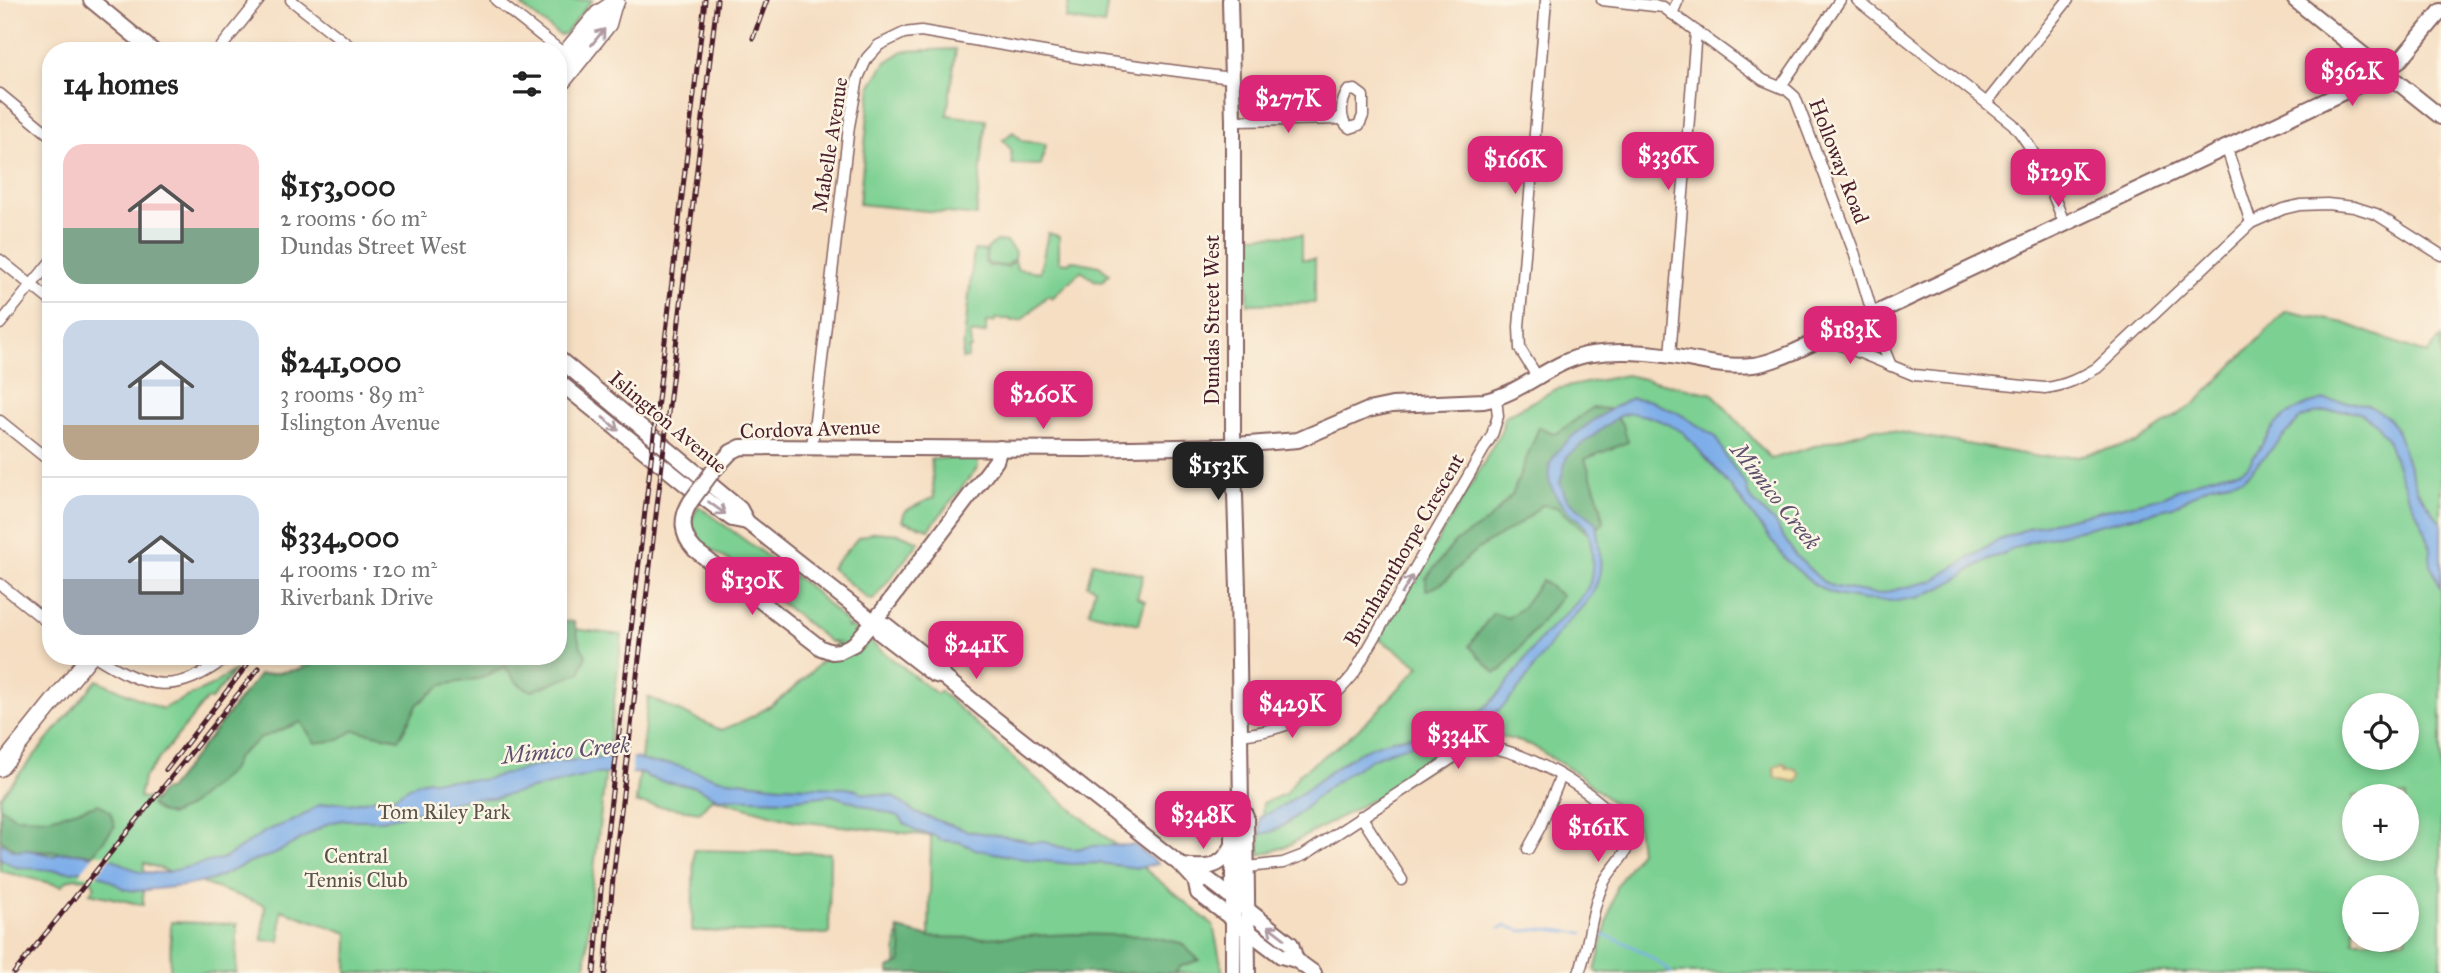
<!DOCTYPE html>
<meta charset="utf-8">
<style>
:root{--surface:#fff;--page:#f6f6f6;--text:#222;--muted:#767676;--line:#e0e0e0;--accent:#db2777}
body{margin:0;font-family:"IM FELL Great Primer",serif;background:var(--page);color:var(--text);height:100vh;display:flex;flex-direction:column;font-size:26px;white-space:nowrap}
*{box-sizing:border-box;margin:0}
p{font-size:23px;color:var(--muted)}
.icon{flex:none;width:38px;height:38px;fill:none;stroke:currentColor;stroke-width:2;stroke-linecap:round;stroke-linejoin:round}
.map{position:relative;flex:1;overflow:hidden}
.drawer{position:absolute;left:42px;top:42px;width:525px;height:623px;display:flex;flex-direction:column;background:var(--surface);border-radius:28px;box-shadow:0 4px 10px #0003}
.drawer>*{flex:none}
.buttons{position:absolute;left:2342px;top:693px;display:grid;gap:14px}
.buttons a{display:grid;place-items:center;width:77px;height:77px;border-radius:50%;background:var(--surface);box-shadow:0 4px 10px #0003;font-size:35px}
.price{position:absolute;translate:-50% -60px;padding:0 16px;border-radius:14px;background:var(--accent);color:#fff;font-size:23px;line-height:46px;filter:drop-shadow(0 2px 4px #0008)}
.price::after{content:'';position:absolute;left:50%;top:42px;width:21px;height:16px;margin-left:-10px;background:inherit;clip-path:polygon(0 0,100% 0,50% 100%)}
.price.on{background:#222;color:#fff}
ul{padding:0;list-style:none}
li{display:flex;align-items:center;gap:21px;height:175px;padding:0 21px}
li+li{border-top:2px solid var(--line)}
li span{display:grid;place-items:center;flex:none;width:196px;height:140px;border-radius:21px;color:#555}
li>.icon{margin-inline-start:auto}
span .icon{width:84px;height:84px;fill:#fffc;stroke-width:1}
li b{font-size:30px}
h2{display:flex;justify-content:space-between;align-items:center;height:84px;padding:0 21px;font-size:30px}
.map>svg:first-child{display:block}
</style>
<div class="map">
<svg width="2441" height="973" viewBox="0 0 2441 973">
<rect width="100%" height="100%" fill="#fcf5e5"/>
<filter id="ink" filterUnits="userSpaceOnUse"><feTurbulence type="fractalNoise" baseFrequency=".0143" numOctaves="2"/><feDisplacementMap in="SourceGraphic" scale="14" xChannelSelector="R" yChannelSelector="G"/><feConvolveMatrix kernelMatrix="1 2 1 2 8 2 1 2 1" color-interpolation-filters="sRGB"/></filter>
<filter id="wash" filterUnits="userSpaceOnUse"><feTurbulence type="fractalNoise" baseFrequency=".00686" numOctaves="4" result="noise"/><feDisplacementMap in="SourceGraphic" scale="28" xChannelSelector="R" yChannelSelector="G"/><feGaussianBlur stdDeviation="1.57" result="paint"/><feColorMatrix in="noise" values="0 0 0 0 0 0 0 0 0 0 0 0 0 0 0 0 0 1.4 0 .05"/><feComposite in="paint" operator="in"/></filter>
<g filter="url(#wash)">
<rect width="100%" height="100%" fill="#f5dec2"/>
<g fill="#7cd092" stroke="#63785e" stroke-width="2" fill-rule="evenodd">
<path d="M523,0H592L565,34L559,35L522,6Z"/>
<path d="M1069,0H1108L1104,25L1066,19Z"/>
<path d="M956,49L947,115L986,120L976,216L859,204L871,85L886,62L903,51Z"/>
<path d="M1013,132L1023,141L1046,144L1041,165L1012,164L1011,150L1003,140Z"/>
<path d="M1048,233L1059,236V262L1069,263L1071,260L1099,266L1109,274L1102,282L1098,280L1096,281L1081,271L1052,298L1048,295L1022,320L1011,321L1010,319H995L994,322H986V333L970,334L971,349H968V358L962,359L974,250L986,251L985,262L988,266L1008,267L1015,260L1017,269L1040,272Z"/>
<path d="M1302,235V259H1315V303L1248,304L1247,236Z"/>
<path d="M996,241L1006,242L1015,252L1014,259L1005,266L989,264L986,260L987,249Z"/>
<path d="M2286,311L2344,323L2427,354L2441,337V973H1598L1595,971L1616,887L1640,851L1637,827L1625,813L1579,775L1531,745L1493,734L1287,846L1259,855L1263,803L1285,794L1300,773L1342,743L1375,714L1420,666L1379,639L1482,466L1502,429L1504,417L1556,389L1626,375L1713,394L1771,459L1876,428L2040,457L2077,456L2136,443L2197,402ZM2354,705H2406V758H2354ZM2354,796H2406V849H2354ZM2354,887H2406V940H2354Z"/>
<path d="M1869,331L1880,355L1875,359L1841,344Z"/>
<path d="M972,457L978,461V467L929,529L902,521L905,511L934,497L931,459Z"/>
<path d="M698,506L812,589L846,622L848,628L850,626L937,694L940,691L1051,792L1213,925L1223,973H896L897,936L929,937L931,836L796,821L712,798L700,812L636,803L648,697L721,730C771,713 805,682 838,642H830L731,562L701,543L693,535L691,522Z"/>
<path d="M874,532L900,534L919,542L873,600L868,599L831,568L858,538Z"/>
<path d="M1093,562L1143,575L1137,598L1145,601L1139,624L1089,612L1095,588L1087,585Z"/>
<path d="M558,627L622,635L590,903L585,973H347L348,933L281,910L280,941L262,940L265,905L144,863L143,905L90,893L95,886L90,879C79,878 69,876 62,886L0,871V797L97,680L162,709L211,686L236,669L211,700L207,699L143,779L139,797L159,801L161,792L168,790L245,692L260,690L304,670L295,656H558Z"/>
<path d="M694,850L830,853L829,934L692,931Z"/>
<path d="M171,922L237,924L236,973H170Z"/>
</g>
<g fill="#65b27c" stroke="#586854" stroke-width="2">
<path d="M1592,408L1609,409L1623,425L1628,442L1585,459L1601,506L1603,523L1590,535L1556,507L1541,505C1520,528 1496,535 1473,553C1456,566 1448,586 1426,590V578L1455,542L1488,521L1512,495L1539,427L1556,434Z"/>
<path d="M1542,580L1562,596L1502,670L1495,673L1469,646L1493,613L1507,618L1522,608Z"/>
<path d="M558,621L574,622L580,645L586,655L580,673L532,691C518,686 513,679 505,666L482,678L442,685L418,704L399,739L354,730L339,740L315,743L301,722L261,738L237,757L231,771L187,808L171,815L159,812L151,805L162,790H168L259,675L303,669L326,656H558Z"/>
<path d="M99,804L110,812L115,826L93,854L16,850L0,839V807L15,817L49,818Z"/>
<path d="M898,929L931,937L979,938L1074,934L1148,936L1181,943L1199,960L1179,967L1176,973H889V968L900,963L902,950Z"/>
</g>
<path fill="#eeda9e" stroke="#9c7c64" stroke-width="2" d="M1783,763L1787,765L1786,769L1794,768L1800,774L1797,782L1776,778L1774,767Z"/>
<g fill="#7eaee9" stroke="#64668a" stroke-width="2">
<path d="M1632,398L1648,400L1678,413L1716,437L1726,457L1746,484L1749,497L1773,521L1796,556L1822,581L1834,587L1878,594L1932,581L1995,542L2021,531L2052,522L2159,498L2208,477L2242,470L2248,466L2275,425L2286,415L2306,405L2324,400L2366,404L2388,417L2396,429L2417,490L2441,523V589L2431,565L2429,542L2424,528L2407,493L2386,437L2375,423L2362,414L2348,410L2314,413L2300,419L2244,478L2210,485L2173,507L2029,542L1980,564L1947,585L1920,597L1896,601L1863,600L1836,595L1815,585L1788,562L1730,486L1684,433L1666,423L1647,416L1630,413L1619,416L1567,456L1560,483L1567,499L1596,522C1598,542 1605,566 1596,585C1589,604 1572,616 1560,631C1536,660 1518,701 1485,720C1449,741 1405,741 1369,761C1354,769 1338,780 1325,790C1304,806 1288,831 1260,834V817C1298,802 1325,771 1362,751C1396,733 1440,737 1473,716C1503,698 1520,662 1543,636C1557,620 1580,604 1589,585C1594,572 1593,539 1586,528C1582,520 1573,516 1567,510C1539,480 1544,460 1574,435C1592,421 1611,407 1632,398Z"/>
<path d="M604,758H635L651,763L672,764L720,779L781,786L846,788L858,790L861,793L892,796L916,813L968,831L1022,839L1029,842H1045L1060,847L1075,849L1092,846L1135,845L1158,864L1138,868L1098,863L1072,864L1024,859L975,849L959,842L939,840L936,836L916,831L904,823L900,817L831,795L787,800L717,798L696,787L664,782L648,777L644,773L595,774L494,798L464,799L441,806L382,820H343L329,823L273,855L255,860L212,880L183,886L136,891L124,889L99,874L80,870L73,872L15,867L0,858V843L14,851L28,850L54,856L59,853H76L113,859L139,872L163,873L225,858L266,831L297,819L319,805L337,802L349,804L378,798L390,800L401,792L419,782L429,780H481L553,762Z"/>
</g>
<g fill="#f5dec2">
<path d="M633,755L631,777H610L613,756Z"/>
<path d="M95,854L112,855L95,877L79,874Z"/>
</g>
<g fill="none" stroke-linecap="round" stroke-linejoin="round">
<g stroke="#7eaee9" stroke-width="2.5">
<path d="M1500,928L1506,926L1522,931L1544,929L1583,933"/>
<path d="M1601,935C1621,938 1656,958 1671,973"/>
</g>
</g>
</g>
<g filter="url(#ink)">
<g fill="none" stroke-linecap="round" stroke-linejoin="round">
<defs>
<g id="street">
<path d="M291,0L356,51"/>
<path d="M496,0L567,56"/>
<path d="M1602,0L1663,7L1763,80L1787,90L1795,97L1854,252L1880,339L1891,366"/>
<path d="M1857,0L2013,124C2039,154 2051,190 2065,225"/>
<path d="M1672,14L1678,0"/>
<path d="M218,51L259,0"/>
<path d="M1781,86L1840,0"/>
<path d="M1355,90L1363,96V116L1359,125L1350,128C1338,121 1341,101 1348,91Z"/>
<path d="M0,94L51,136"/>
<path d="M1987,102L2068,0"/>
<path d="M1233,121L1342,119"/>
<path d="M2227,149L2251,223"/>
<path d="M0,260L51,301"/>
<path d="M0,324L51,261"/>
<path d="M1829,336L1841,345L1914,375L2045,388C2065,386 2080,378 2097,368L2251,223L2283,209L2300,205L2327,204L2354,207L2376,214L2441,255"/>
<path d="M1670,356L1696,31"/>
<path d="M1538,378L1520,349L1519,327L1546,0"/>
<path d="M0,421L51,462"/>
<path d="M812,446L849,126L858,78L867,58L879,45L904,33L921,31L1086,59L1231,78"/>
<path d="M0,584L51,625"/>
<path d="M95,656C149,690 175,696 229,656"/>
<path d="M1241,735C1291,729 1321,714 1353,675L1492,435L1498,416L1496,398"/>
<path d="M1361,816L1402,880"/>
<path d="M1528,849L1540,827L1561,776"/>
<path d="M1248,867L1283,863L1304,855L1466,749C1509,735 1609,798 1630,835C1630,854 1612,866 1604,882C1590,911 1590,944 1579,973"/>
</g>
<g id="secondary">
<path d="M91,0L153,51"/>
<path d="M1230,0L1233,121V432L1238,589L1241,807L1246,816L1248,973"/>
<path d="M2295,0L2441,117"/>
<path d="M558,358L740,509L747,522L873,621L880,633L933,674L940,676"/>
<path d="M558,381L689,487L732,519L747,522"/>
<path d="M713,471L731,452L741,447L1085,449L1223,446L1298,440L1368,410L1392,405L1484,401C1524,393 1553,359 1592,354C1619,350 1646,352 1672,356C1699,361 1725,368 1753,365C1767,364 1781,357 1794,352L2367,81L2401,59L2441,11"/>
<path d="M691,501C680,518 681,535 695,550L821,648L832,652L840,651L854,644L883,610L996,461L1000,448"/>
<path d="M873,621L886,625L920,652L939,667L945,678L985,711L1182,866L1195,880L1198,893L1281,956L1296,960L1314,973"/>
<path d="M1182,866C1205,869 1221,869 1232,847"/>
<path d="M1195,880H1209L1248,910L1291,944L1296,960"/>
<path d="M1233,973V816L1241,807"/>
</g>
<g id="primary">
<path d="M558,62L598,14L616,2"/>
<path d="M558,87L608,24L613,6"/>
<path d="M0,768L90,656"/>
</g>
</defs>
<use href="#street" stroke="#866260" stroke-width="13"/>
<use href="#secondary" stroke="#866260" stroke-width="18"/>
<use href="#primary" stroke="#866260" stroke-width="19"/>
<use href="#street" stroke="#fff" stroke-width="10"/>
<use href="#secondary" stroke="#fff" stroke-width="14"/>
<use href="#primary" stroke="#fff" stroke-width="16"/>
<defs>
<g id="rail">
<path d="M753,38L767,0"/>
<path d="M166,770L247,665"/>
<path d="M14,973L259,668"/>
<path d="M594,973L602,877L705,0"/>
<path d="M605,973L613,878L717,0"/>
</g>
</defs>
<use href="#rail" stroke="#4a1f2b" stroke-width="5"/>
<use href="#rail" stroke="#fcf5e5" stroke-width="2.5" stroke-dasharray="8" stroke-linecap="butt"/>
<defs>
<path id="secondary-bridge" d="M691,501L713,471"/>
</defs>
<use href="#secondary-bridge" stroke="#866260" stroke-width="18" stroke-linecap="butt"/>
<use href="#secondary-bridge" stroke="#fff" stroke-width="14"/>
</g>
<defs><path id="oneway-shaft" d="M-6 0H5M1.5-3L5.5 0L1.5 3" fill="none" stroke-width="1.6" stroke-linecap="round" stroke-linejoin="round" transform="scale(1.75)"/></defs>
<g stroke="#ae9aa0">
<use href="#oneway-shaft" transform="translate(598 37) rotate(-51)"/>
<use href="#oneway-shaft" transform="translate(611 424) rotate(39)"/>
<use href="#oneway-shaft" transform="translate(717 508) rotate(36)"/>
<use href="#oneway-shaft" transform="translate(1407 585) rotate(-60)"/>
<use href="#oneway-shaft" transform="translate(1276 932) rotate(-142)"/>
</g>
</g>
<g text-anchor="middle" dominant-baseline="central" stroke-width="5" stroke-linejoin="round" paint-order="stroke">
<g font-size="21" fill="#4a1f2b" stroke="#fcf5e5">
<text transform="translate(830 145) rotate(-81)">Mabelle Avenue</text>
<text transform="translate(1839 161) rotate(69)">Holloway Road</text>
<text transform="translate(1212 320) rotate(-90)">Dundas Street West</text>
<text transform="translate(668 422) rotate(40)">Islington Avenue</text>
<text transform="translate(810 429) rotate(-2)">Cordova Avenue</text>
<text transform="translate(1404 550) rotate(-60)">Burnhamthorpe Crescent</text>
</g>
<g font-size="21" fill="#59544a" stroke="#fcf5e5">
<text x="444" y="812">Tom Riley Park</text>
<text x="356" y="856">Central<tspan x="356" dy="24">Tennis Club</tspan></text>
</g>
<g font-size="23" font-style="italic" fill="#5c516e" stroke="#fcf5e5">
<text transform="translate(1776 496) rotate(52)">Mimico Creek</text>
<text transform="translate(566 750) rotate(-5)">Mimico Creek</text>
</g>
</g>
</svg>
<div class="buttons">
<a><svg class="icon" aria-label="locate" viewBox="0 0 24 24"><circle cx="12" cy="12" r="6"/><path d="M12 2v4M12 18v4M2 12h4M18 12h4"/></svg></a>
<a>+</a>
<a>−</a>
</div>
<b class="price" style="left:2352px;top:108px">$362K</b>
<b class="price" style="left:1288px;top:135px">$277K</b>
<b class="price" style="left:1668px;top:192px">$336K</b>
<b class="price" style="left:1515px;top:196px">$166K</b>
<b class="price" style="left:2058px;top:209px">$129K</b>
<b class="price" style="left:1850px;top:366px">$183K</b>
<b class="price" style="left:1043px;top:431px">$260K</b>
<b class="price on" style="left:1218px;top:502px">$153K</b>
<b class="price" style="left:752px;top:617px">$130K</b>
<b class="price" style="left:976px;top:681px">$241K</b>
<b class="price" style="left:1292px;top:740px">$429K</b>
<b class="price" style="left:1458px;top:771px">$334K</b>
<b class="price" style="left:1203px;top:851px">$348K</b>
<b class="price" style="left:1598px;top:864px">$161K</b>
<section class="drawer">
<h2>14 homes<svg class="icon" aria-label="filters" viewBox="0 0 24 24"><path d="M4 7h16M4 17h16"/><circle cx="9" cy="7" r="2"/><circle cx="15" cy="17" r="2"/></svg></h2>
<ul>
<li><span style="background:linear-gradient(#f6c9c9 60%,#7fa58c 0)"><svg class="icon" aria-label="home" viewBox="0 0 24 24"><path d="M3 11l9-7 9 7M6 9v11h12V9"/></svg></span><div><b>$153,000</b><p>2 rooms · 60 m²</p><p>Dundas Street West</p></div></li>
<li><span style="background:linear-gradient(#c9d6e8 75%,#b9a48a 0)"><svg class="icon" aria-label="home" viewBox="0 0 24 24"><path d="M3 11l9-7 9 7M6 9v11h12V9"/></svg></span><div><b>$241,000</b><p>3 rooms · 89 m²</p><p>Islington Avenue</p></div></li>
<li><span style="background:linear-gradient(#c9d6e8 60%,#9aa5b1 0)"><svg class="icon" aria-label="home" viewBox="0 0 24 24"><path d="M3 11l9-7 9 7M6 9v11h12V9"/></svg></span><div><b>$334,000</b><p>4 rooms · 120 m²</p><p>Riverbank Drive</p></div></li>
</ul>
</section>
</div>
